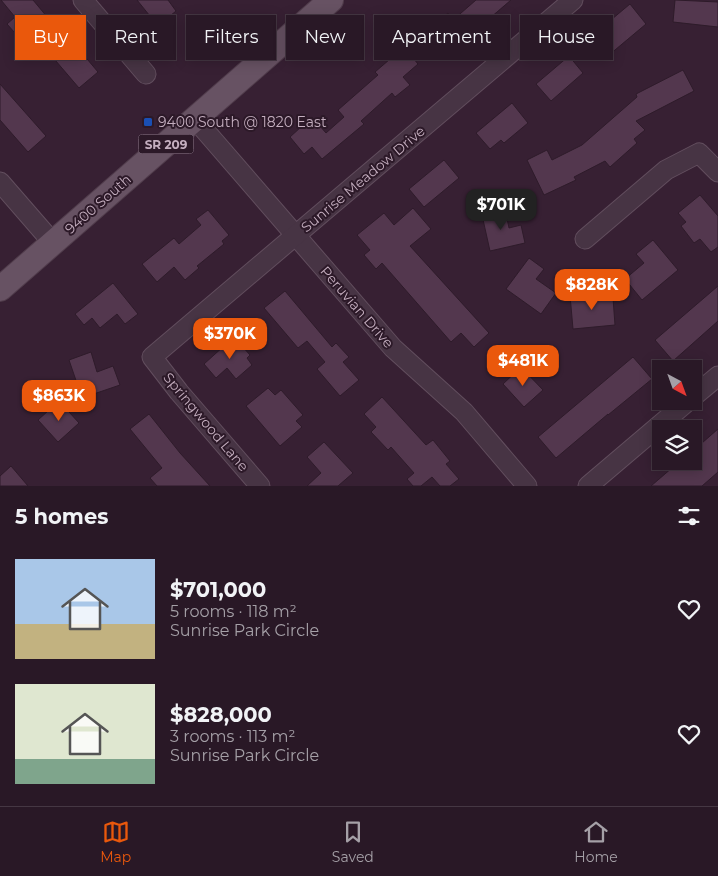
<!DOCTYPE html>
<meta charset="utf-8">
<style>
:root{--surface:#291826;--page:#352532;--text:#f1f3f6;--muted:#a5a0a7;--line:#453743;--accent:#ea580c}
body{margin:0;font-family:Montserrat,sans-serif;background:var(--page);color:var(--text);height:100vh;display:flex;flex-direction:column;font-size:19px;white-space:nowrap}
*{box-sizing:border-box;margin:0}
p{font-size:16px;color:var(--muted)}
.icon{flex:none;width:28px;height:28px;fill:none;stroke:currentColor;stroke-width:2;stroke-linecap:round;stroke-linejoin:round}
.map{position:relative;height:486px;overflow:hidden}
.side{display:flex;flex-direction:column;background:var(--surface);flex:1}
.side>*{flex:none}
.hud{position:absolute;left:15px;top:15px;width:689px;height:45px;display:flex;gap:10px}
.needle{width:32px;rotate:139deg}
.controls{position:absolute;left:652px;top:360px;display:grid;gap:10px}
.controls a{display:grid;place-items:center;width:50px;height:50px;border-radius:0px;background:var(--surface);box-shadow:0 2px 12px #0003,0 0 0 1px var(--line);font-size:25px}
.price{position:absolute;translate:-50% -42px;padding:0 11px;border-radius:10px;background:var(--accent);color:#fff;font-size:16px;line-height:32px;filter:drop-shadow(0 1px 2px #0008)}
.price::after{content:'';position:absolute;left:50%;top:30px;width:15px;height:11px;margin-left:-8px;background:inherit;clip-path:polygon(0 0,100% 0,50% 100%)}
.price.current{background:#222;color:#fff}
ul{padding:0;list-style:none}
li{display:flex;align-items:center;gap:15px;height:125px;padding:0 15px}
li span{display:grid;place-items:center;flex:none;width:140px;height:100px;border-radius:0px;color:#555}
li>.icon{margin-inline-start:auto}
span .icon{width:60px;height:60px;fill:#fffc;stroke-width:1}
li b{font-size:21px}
h2{display:flex;justify-content:space-between;align-items:center;height:60px;padding:0 15px;font-size:21px}
.tag{padding:0 18px;border-radius:0px;background:var(--surface);box-shadow:0 2px 12px #0003,0 0 0 1px var(--line);font-size:18px;line-height:45px}
.tag.current{background:var(--accent);color:#fff}
.menu{display:flex;justify-content:space-around;align-items:center;height:70px;border-top:1px solid var(--line);background:var(--surface);font-size:14px;color:var(--muted)}
.menu a{display:grid;justify-items:center;gap:2px}
.menu .current{color:var(--accent)}
.map>svg:first-child{display:block}
</style>
<div class="map">
<svg width="718" height="486" viewBox="0 0 718 486">
<rect width="100%" height="100%" fill="#372033"/>
<g fill="#53374e" stroke="#2e1b2a">
<path d="M1,0H33L63,36L66,34L98,72L79,88L38,40L37,41L30,33L22,41L7,24L15,17Z"/>
<path d="M137,0H168L176,11L158,26Z"/>
<path d="M476,0H511L455,48L434,24L448,13L453,20Z"/>
<path d="M675,0L718,2V27L673,22Z"/>
<path d="M630,4L646,24L609,55L593,35Z"/>
<path d="M404,47L418,64L403,77L410,85L395,97L392,93L361,121L364,124L322,159L312,147L304,154L290,137L312,117L326,133L344,117L338,110L378,75L375,72Z"/>
<path d="M569,56L583,73L551,101L536,84Z"/>
<path d="M683,70L694,91L636,121L645,130L634,139L637,143L610,167L605,161L574,177L576,180L544,195L527,160L547,150L552,160L582,145L637,97L636,94Z"/>
<path d="M0,84L46,136L28,152L0,120Z"/>
<path d="M512,103L528,123L504,143L501,140L490,149L476,133Z"/>
<path d="M444,160L459,178L424,207L409,189Z"/>
<path d="M700,195L718,216V247L711,252L700,239L694,243L681,226L686,222L678,213Z"/>
<path d="M413,208L431,229L410,246L489,333L474,347L461,333L451,342L382,263L376,269L364,255L370,250L357,235L384,213L394,225Z"/>
<path d="M505,209L509,228L521,225L525,243L490,251L482,215Z"/>
<path d="M208,210L229,235L222,241L224,244L197,266L199,268L185,280L174,267L157,282L142,264L174,238L179,244L201,225L196,219Z"/>
<path d="M653,240L678,270L642,300L625,279L644,263L636,254Z"/>
<path d="M529,258L544,269L536,279L556,293L541,314L506,289Z"/>
<path d="M113,283L138,314L125,324L117,314L100,328L92,318L84,325L75,314Z"/>
<path d="M718,286V321L673,361L655,340Z"/>
<path d="M285,291L332,347L336,343L349,357L343,362L359,380L340,396L317,369L325,362L307,341L298,348L264,308Z"/>
<path d="M593,293V299L613,298L615,325L573,329L570,295Z"/>
<path d="M234,337L250,355L247,358L252,365L236,379L227,368L216,378L204,364Z"/>
<path d="M91,352L97,372L113,366L120,385L82,398L69,360Z"/>
<path d="M633,357L652,379L608,415V414L556,458L538,437Z"/>
<path d="M521,367L543,390L524,407L503,384Z"/>
<path d="M268,388L275,395L281,390L303,415L296,421L302,427L280,446L246,406Z"/>
<path d="M382,397L426,445L433,440L450,461L446,464L459,479L450,486H440L432,477L421,486H413L407,479L414,473L391,447L388,450L371,432L376,427L364,414Z"/>
<path d="M59,401L79,423L58,442L38,420Z"/>
<path d="M149,414L180,453L210,486H157L150,478L162,468L130,429Z"/>
<path d="M718,429V472L702,486H651L680,461H694V450Z"/>
<path d="M324,442L353,473L338,486H307L321,473L307,457Z"/>
<path d="M11,466L28,486H0V476Z"/>
</g>
<g fill="none" stroke-linecap="round" stroke-linejoin="round">
<defs>
<g id="minor">
<path d="M83,0L146,74"/>
<path d="M195,119L393,348L464,412L527,486"/>
<path d="M0,182L53,243"/>
<path d="M585,239L666,170L699,153L718,172"/>
<path d="M694,396L718,376"/>
<path d="M260,486L179,392L152,357L573,0"/>
<path d="M588,486L688,401"/>
</g>
<path id="major" d="M0,289L331,0"/>
</defs>
<use href="#minor" stroke="#624e5e" stroke-width="21"/>
<use href="#major" stroke="#513d4c" stroke-width="26"/>
<use href="#minor" stroke="#473444" stroke-width="19"/>
<use href="#major" stroke="#675263" stroke-width="24"/>
</g>
<rect fill="#1a4fb4" stroke="#2c1928" stroke-width="2" x="143" y="117" width="10" height="10" rx="2.5"/>
<g text-anchor="middle" dominant-baseline="central" stroke-width="4" stroke-linejoin="round" paint-order="stroke">
<rect fill="#2c1928" stroke="#968192" stroke-width="1" x="138.5" y="134.5" width="55" height="19" rx="4"/>
<g font-size="12" font-weight="bold" fill="#c4aebf">
<text x="166" y="144">SR 209</text>
</g>
<g font-size="14" fill="#c4aebf" stroke="#2c1928" text-anchor="start">
<text x="158" y="122">9400 South @ 1820 East</text>
</g>
<g font-size="14" fill="#c4aebf" stroke="#2c1928">
<text transform="translate(363 179) rotate(-40)">Sunrise Meadow Drive</text>
<text transform="translate(98 204) rotate(-41)">9400 South</text>
<text transform="translate(357 307) rotate(49)">Peruvian Drive</text>
<text transform="translate(206 422) rotate(50)">Springwood Lane</text>
</g>
</g>
</svg>
<div class="controls">
<a><svg class="needle" viewBox="-14 -14 28 28"><path d="M0-13l5 13h-10z" fill="#e53935"/><path d="M0 13l5-13h-10z" fill="#a5a0a7"/></svg></a>
<a><svg class="icon" aria-label="layers" viewBox="0 0 24 24"><path d="M12 4l9 5-9 5-9-5zM3 14l9 5 9-5"/></svg></a>
</div>
<b class="price current" style="left:501px;top:231px">$701K</b>
<b class="price" style="left:592px;top:311px">$828K</b>
<b class="price" style="left:230px;top:360px">$370K</b>
<b class="price" style="left:523px;top:387px">$481K</b>
<b class="price" style="left:59px;top:422px">$863K</b>
<div class="hud">
<a class="tag current">Buy</a>
<a class="tag">Rent</a>
<a class="tag">Filters</a>
<a class="tag">New</a>
<a class="tag">Apartment</a>
<a class="tag">House</a>
</div>
</div>
<section class="side">
<h2>5 homes<svg class="icon" aria-label="filters" viewBox="0 0 24 24"><path d="M4 7h16M4 17h16"/><circle cx="9" cy="7" r="2"/><circle cx="15" cy="17" r="2"/></svg></h2>
<ul>
<li><span style="background:linear-gradient(#a9c7e8 65%,#c2b280 0)"><svg class="icon" aria-label="home" viewBox="0 0 24 24"><path d="M3 11l9-7 9 7M6 9v11h12V9"/></svg></span><div><b>$701,000</b><p>5 rooms · 118 m²</p><p>Sunrise Park Circle</p></div><svg class="icon" aria-label="heart" viewBox="0 0 24 24"><path d="M12 20l-8-8c-3-5 5-10 8-4 3-6 11-1 8 4z"/></svg></li>
<li><span style="background:linear-gradient(#dfe7d0 75%,#7fa58c 0)"><svg class="icon" aria-label="home" viewBox="0 0 24 24"><path d="M3 11l9-7 9 7M6 9v11h12V9"/></svg></span><div><b>$828,000</b><p>3 rooms · 113 m²</p><p>Sunrise Park Circle</p></div><svg class="icon" aria-label="heart" viewBox="0 0 24 24"><path d="M12 20l-8-8c-3-5 5-10 8-4 3-6 11-1 8 4z"/></svg></li>
</ul>
</section>
<nav class="menu">
<a class="current"><svg class="icon" aria-label="map" viewBox="0 0 24 24"><path d="M3 6l6-2 6 2 6-2v14l-6 2-6-2-6 2zM9 4v14M15 6v14"/></svg>Map</a>
<a><svg class="icon" aria-label="saved" viewBox="0 0 24 24"><path d="M7 4h10v16l-5-4-5 4z"/></svg>Saved</a>
<a><svg class="icon" aria-label="home" viewBox="0 0 24 24"><path d="M3 11l9-7 9 7M6 9v11h12V9"/></svg>Home</a>
</nav>
